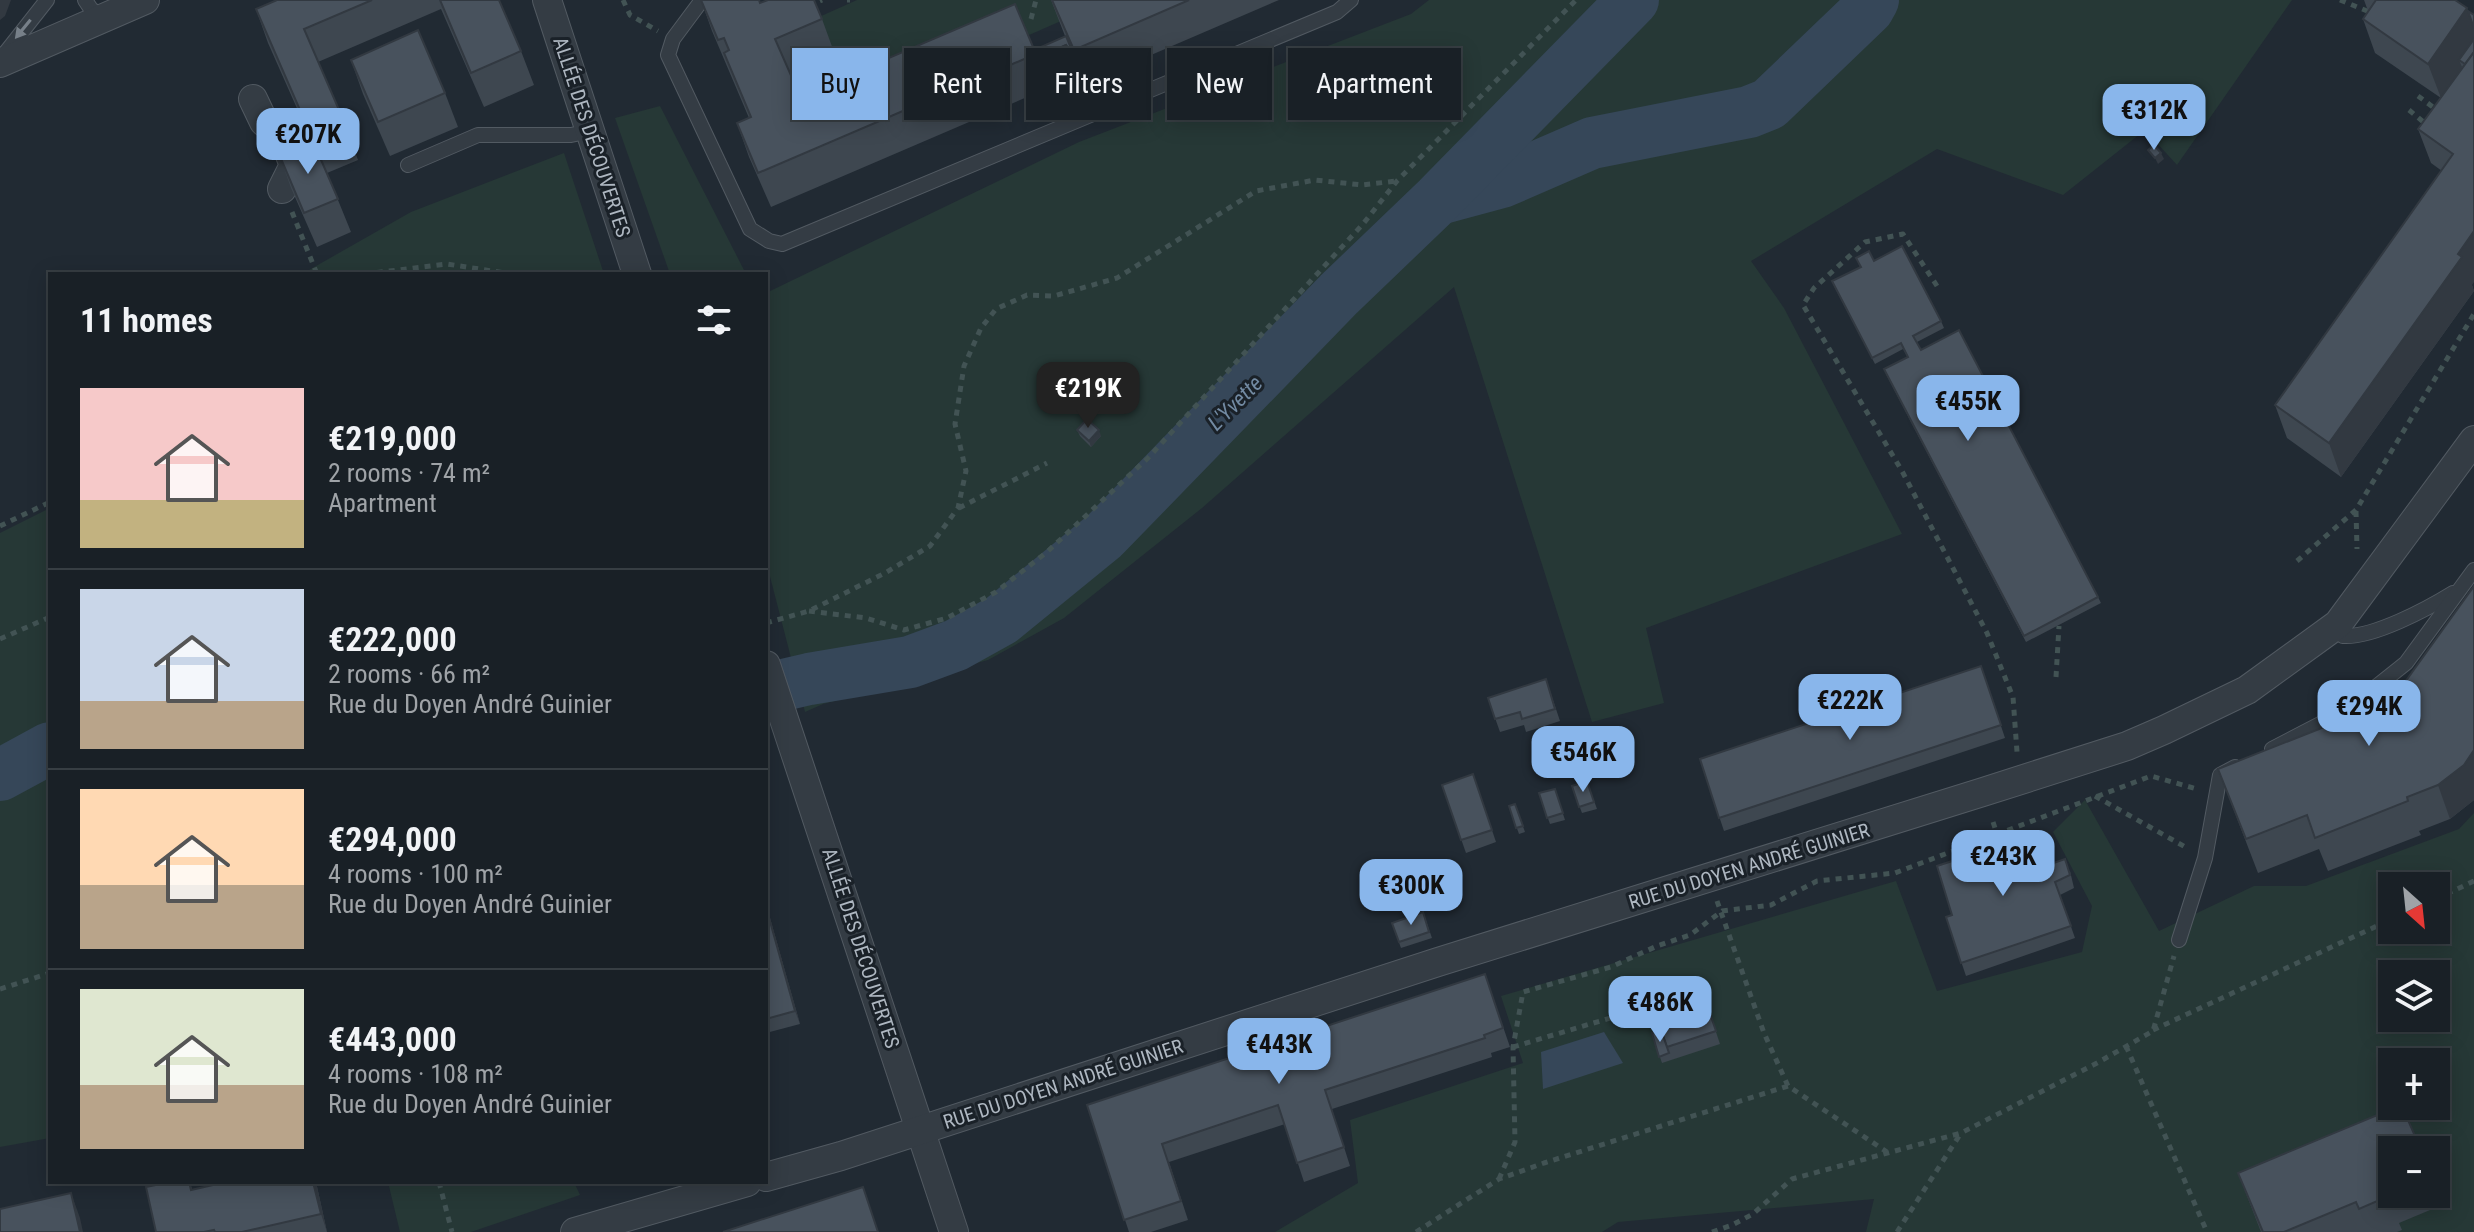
<!DOCTYPE html>
<meta charset="utf-8">
<style>
:root{--surface:#192026;--page:#22282e;--text:#f1f3f6;--muted:#9fa3a7;--line:#373e43;--accent:#89b6eb}
body{margin:0;font-family:"Roboto Condensed",sans-serif;background:var(--page);color:var(--text);height:100vh;display:flex;flex-direction:column;font-size:30px;white-space:nowrap}
*{box-sizing:border-box;margin:0}
p{font-size:26px;color:var(--muted)}
.icon{flex:none;width:44px;height:44px;fill:none;stroke:currentColor;stroke-width:2;stroke-linecap:round;stroke-linejoin:round}
.map{position:relative;flex:1;overflow:hidden}
.panel{position:absolute;left:48px;top:272px;width:720px;height:912px;display:flex;flex-direction:column;background:var(--surface);border-radius:0px;box-shadow:0 4px 20px #0003,0 0 0 2px var(--line)}
.panel>*{flex:none}
.top-card{position:absolute;left:792px;top:48px;width:760px;height:72px;display:flex;gap:16px}
.needle{width:52px;rotate:153deg}
.tools{position:absolute;left:2378px;top:872px;display:grid;gap:16px}
.tools a{display:grid;place-items:center;width:72px;height:72px;border-radius:0px;background:var(--surface);box-shadow:0 4px 20px #0003,0 0 0 2px var(--line);font-size:40px}
.price{position:absolute;translate:-50% -68px;padding:0 18px;border-radius:16px;background:var(--accent);color:#111;font-size:26px;line-height:52px;filter:drop-shadow(0 2px 4px #0008)}
.price::after{content:'';position:absolute;left:50%;top:48px;width:24px;height:18px;margin-left:-12px;background:inherit;clip-path:polygon(0 0,100% 0,50% 100%)}
.price.selected{background:#222;color:#fff}
ul{padding:0;list-style:none}
li{display:flex;align-items:center;gap:24px;height:200px;padding:0 32px}
li+li{border-top:2px solid var(--line)}
li span{display:grid;place-items:center;flex:none;width:224px;height:160px;border-radius:0px;color:#555}
li>.icon{margin-inline-start:auto}
span .icon{width:96px;height:96px;fill:#fffc;stroke-width:1}
li b{font-size:34px}
h2{display:flex;justify-content:space-between;align-items:center;height:96px;padding:0 32px;font-size:34px}
.pill{padding:0 28px;border-radius:0px;background:var(--surface);box-shadow:0 4px 20px #0003,0 0 0 2px var(--line);font-size:28px;line-height:72px}
.pill.selected{background:var(--accent);color:#111}
.map>svg:first-child{display:block}
</style>
<div class="map">
<svg width="2474" height="1232" viewBox="0 0 2474 1232">
<rect width="100%" height="100%" fill="#212a33"/>
<g fill="#263836" fill-rule="evenodd">
<path d="M857,0H1081L1086,10L812,130L788,73L834,53L819,17Z"/>
<path d="M1429,0H2292L2177,165L2145,130L2063,195L1937,149L1751,261L1784,308L1902,534L1646,628L1664,703L1592,722L1454,287L1202,508L1064,618L988,660L823,704L805,712L766,561V293L1079,142L1411,14Z"/>
<path d="M660,106L746,274H670L615,118Z"/>
<path d="M564,153L604,274H302L411,212Z"/>
<path d="M50,508V1138L0,1147V533Z"/>
<path d="M2085,800L2159,931L2254,886H2306L2459,829L2474,813V1232H1866L1874,1199L1618,1222L1602,1232H1275L1358,1183L1350,1120L1523,1063L1501,996L1896,881L1937,991L2082,952L2092,906L2053,832ZM2392,886H2436V930H2392ZM2392,974H2436V1018H2392ZM2392,1062H2436V1106H2392ZM2392,1150H2436V1194H2392Z"/>
<path d="M388,1182H574L580,1195L471,1232H400Z"/>
</g>
<path fill="#364759" d="M1604,1032L1623,1063L1543,1089L1541,1052Z"/>
<g fill="none" stroke-linecap="round" stroke-linejoin="round">
<g stroke="#364759" stroke-width="52">
<path d="M1439,199L1502,182L1592,143L1749,112L1769,104L1868,9L1873,0"/>
<path d="M766,689L809,679L910,662L956,645L1001,620L1104,536L1339,294L1438,199L1633,0"/>
<path d="M0,775L50,748"/>
</g>
<defs>
<g id="lane">
<path d="M85,0L91,9L103,18"/>
<path d="M702,0L673,39L668,55L750,229L769,241L782,244L1337,12L1351,0"/>
<path d="M3,56L47,0"/>
<path d="M408,165L478,135H571L590,131"/>
<path d="M2338,624L2343,636C2373,638 2427,609 2453,593"/>
<path d="M2272,749L2347,710L2406,663L2474,570"/>
<path d="M2179,940L2205,858L2220,775L2235,767"/>
</g>
<g id="street">
<path d="M547,0L637,274"/>
<path d="M0,63L145,0"/>
<path d="M253,99L264,122L282,136L294,165L282,189"/>
<path d="M766,665L954,1232"/>
<path d="M766,1177L841,1156L1438,962L1983,792L2127,746L2164,730L2247,690L2338,624L2474,440"/>
<path d="M575,1232L747,1182"/>
</g>
</defs>
<use href="#lane" stroke="#525a62" stroke-width="16"/>
<use href="#street" stroke="#525a62" stroke-width="30"/>
<g stroke="#425354" stroke-width="5" stroke-dasharray="6 6" stroke-linecap="butt">
<path d="M623,0L630,15L658,31"/>
<path d="M847,0H850"/>
<path d="M2340,0L2372,13"/>
<path d="M809,6L822,0"/>
<path d="M1031,19L1036,0"/>
<path d="M2418,96L2437,110"/>
<path d="M2409,110L2427,125"/>
<path d="M292,212L317,274"/>
<path d="M365,274L447,264L512,274"/>
<path d="M1937,286L1903,234L1865,242L1814,288L1803,305L1902,471L1987,633L2013,697L2017,752"/>
<path d="M959,508L1047,463"/>
<path d="M2356,511L2357,549"/>
<path d="M0,526L50,502"/>
<path d="M2297,561L2356,510L2474,314"/>
<path d="M809,611L866,618L904,630L947,618L996,592L1047,552L1148,458L1363,224L1397,181L1576,0"/>
<path d="M766,623L809,611L885,573L930,546L958,508L966,471L955,424L964,366L981,328L996,309L1027,295L1054,296L1117,278L1256,191L1315,180L1362,185L1396,181"/>
<path d="M0,639L50,617"/>
<path d="M2056,677L2059,626"/>
<path d="M2095,796L2187,848"/>
<path d="M1986,855L1984,850L1996,845L1997,834L1992,819"/>
<path d="M2436,899L2474,881"/>
<path d="M1717,901L1764,1033L1788,1086L1887,1152"/>
<path d="M0,989L50,973"/>
<path d="M2153,1030L2392,919"/>
<path d="M2126,1046L2207,1232"/>
<path d="M1513,1047L1627,1013"/>
<path d="M1499,1179L1515,1142L1513,1047L1523,992L1611,967L1657,946L1690,935L1722,911L1771,905L1817,881L1895,873L2151,776L2197,789"/>
<path d="M439,1182L452,1232"/>
<path d="M1416,1232L1499,1179L1544,1163L1788,1086"/>
<path d="M1712,1232L1732,1225L1753,1214L1792,1179L1961,1133L2097,1063L2153,1031L2174,956"/>
<path d="M1897,1232L1961,1133"/>
</g>
<use href="#lane" stroke="#343c44" stroke-width="14"/>
<use href="#street" stroke="#343c44" stroke-width="28"/>
</g>
<g fill="#3e4750">
<path d="M277,0H499L521,51L534,85L484,107L441,9L318,62L346,126L358,160L327,173L351,232L317,247L291,188L279,154L311,140L268,43L256,9Z"/>
<path d="M701,0L760,3L822,19L834,52L790,72L800,96L1034,50L1065,36L1051,0H1279L1086,83L1073,54L1071,55L1087,92L1060,105L1043,67L1041,68L1048,88L771,207L749,157L737,123L749,118L712,31Z"/>
<path d="M2364,0H2455L2467,8L2472,285L2474,291L2341,477L2287,438L2275,405L2442,171L2431,163L2418,129L2463,67L2441,98L2375,53L2363,19L2368,11Z"/>
<path d="M351,60L445,93L458,127L390,156L363,94Z"/>
<path d="M1856,258L1874,261L1941,321L1944,328L1917,342L1921,350L2098,597L2101,603L2026,642L1887,376L1884,369L1908,358L1903,349L1875,364L1835,288L1832,281L1860,267Z"/>
<path d="M1077,430L1101,436L1091,447L1080,436Z"/>
<path d="M2474,586V800L2450,819L2419,831L2421,835L2328,871L2319,849L2258,873L2218,769L2372,708L2405,682Z"/>
<path d="M1981,666L2005,738L1724,831L1700,759Z"/>
<path d="M1546,679L1560,721L1526,732L1524,725L1500,732L1488,698Z"/>
<path d="M1473,774L1496,842L1466,853L1442,785Z"/>
<path d="M1587,781L1597,809L1582,813L1572,786Z"/>
<path d="M1555,789L1565,820L1550,824L1539,793Z"/>
<path d="M1515,804L1525,832L1519,834L1509,806Z"/>
<path d="M2046,866L2070,871L2074,888L2060,895L2075,938L1966,976L1946,917Z"/>
<path d="M766,904L800,1024L766,1033Z"/>
<path d="M1423,912L1432,938L1401,948L1392,923Z"/>
<path d="M1485,974L1510,1047L1491,1053L1492,1057L1332,1109L1350,1166L1304,1182L1285,1124L1169,1162L1188,1220L1151,1232H1129L1087,1105Z"/>
<path d="M1708,1008L1720,1044L1662,1063L1652,1033L1661,1030Z"/>
<path d="M2392,1150V1194H2436V1189L2442,1205L2399,1223L2402,1230L2397,1232H2261L2238,1173Z"/>
<path d="M170,1182H190L192,1189L316,1182L327,1232H156Z"/>
</g>
<g fill="#323941">
<path d="M0,0H11L5,16L0,20Z"/>
<path d="M2467,8L2474,28V49L2459,60L2462,67L2441,98L2428,64Z"/>
<path d="M2161,153L2164,159L2158,164L2155,158Z"/>
<path d="M2474,231V282L2472,285L2474,291L2341,477L2329,443Z"/>
<path d="M1099,430L1101,436L1091,447L1089,441Z"/>
<path d="M2474,750V800L2450,819L2438,785Z"/>
<path d="M766,904L800,1024L795,1011Z"/>
<path d="M313,1182H316L327,1232L321,1214Z"/>
<path d="M71,1193L80,1218L83,1232H80Z"/>
</g>
<g fill="#48525d" stroke="#323941" stroke-width="2">
<path d="M277,0H372L304,29L346,126L313,140L256,9Z"/>
<path d="M440,0H499L521,51L471,73Z"/>
<path d="M701,0H759L760,3L768,0H814L822,19L775,39L800,96L1015,4L1036,54L758,173L737,123L751,117L724,53L729,50L724,38L718,40Z"/>
<path d="M1052,0H1189L1074,50Z"/>
<path d="M2376,0H2455L2467,8L2428,64L2363,19Z"/>
<path d="M2468,11L2474,15V28Z"/>
<path d="M418,30L445,93L378,122L351,60Z"/>
<path d="M1066,36L1071,48L1069,49L1066,45L1039,57L1041,61L1039,62L1034,50Z"/>
<path d="M2474,39V52L2465,64L2459,60Z"/>
<path d="M1066,45L1082,80L1055,92L1039,57Z"/>
<path d="M2474,52V231L2458,254L2462,257L2329,443L2275,405L2453,154L2418,129Z"/>
<path d="M312,139L338,199L304,213L279,154Z"/>
<path d="M2154,145L2161,153L2155,158L2148,150Z"/>
<path d="M1902,246L1941,321L1913,336L1921,350L1959,330L2098,597L2024,636L1884,369L1908,357L1901,343L1872,358L1832,281L1861,267L1856,258L1869,251L1874,261Z"/>
<path d="M1087,419L1099,430L1089,441L1077,430Z"/>
<path d="M2474,586V750L2464,765L2438,785L2407,797L2408,801L2315,838L2307,815L2246,839L2218,769L2372,708L2405,682Z"/>
<path d="M1981,666L2001,725L1719,818L1700,759Z"/>
<path d="M1546,679L1555,709L1522,719L1520,712L1495,719L1488,698Z"/>
<path d="M1473,774L1492,830L1461,840L1442,785Z"/>
<path d="M1587,781L1594,802L1579,807L1572,786Z"/>
<path d="M1555,789L1563,813L1547,818L1539,793Z"/>
<path d="M1515,804L1523,826L1516,828L1509,806Z"/>
<path d="M2035,834L2045,866L2065,859L2070,875L2055,882L2071,926L1961,963L1946,917L1952,915L1937,866Z"/>
<path d="M766,907L795,1011L766,1019Z"/>
<path d="M1423,912L1429,932L1399,942L1392,923Z"/>
<path d="M1485,974L1503,1028L1484,1035L1485,1038L1325,1090L1344,1147L1297,1163L1278,1105L1162,1144L1181,1201L1124,1220L1087,1105L1272,1044L1271,1038L1291,1032L1293,1037Z"/>
<path d="M1708,1008L1716,1031L1667,1047L1659,1024Z"/>
<path d="M1661,1030L1669,1053L1659,1057L1652,1033Z"/>
<path d="M2399,1106H2402L2421,1150H2392V1187L2386,1189L2389,1196L2359,1209L2356,1202L2284,1232H2263L2238,1173Z"/>
<path d="M170,1182H189L191,1190L226,1182H313L321,1214L242,1232H215L214,1230L204,1232H156L146,1187Z"/>
<path d="M863,1187L878,1232H723Z"/>
<path d="M71,1193L80,1232H0V1209Z"/>
</g>
<defs><path id="oneway-solid" d="M-6-.8H1V-3.2L6.5 0L1 3.2V.8H-6Z" transform="scale(2)"/></defs>
<use fill="#778089" href="#oneway-solid" transform="translate(23 29) rotate(129)"/>
<g text-anchor="middle" dominant-baseline="central" stroke-width="6" stroke-linejoin="round" paint-order="stroke">
<g font-size="20" fill="#aeb7c1" stroke="#1a2128">
<text transform="translate(592 137) rotate(72)">ALLÉE DES DÉCOUVERTES</text>
<text transform="translate(1749 866) rotate(-17)">RUE DU DOYEN ANDRÉ GUINIER</text>
<text transform="translate(861 948) rotate(72)">ALLÉE DES DÉCOUVERTES</text>
<text transform="translate(1063 1084) rotate(-18)">RUE DU DOYEN ANDRÉ GUINIER</text>
</g>
<g font-size="22" font-style="italic" fill="#728aa2" stroke="#1a2128">
<text transform="translate(1235 403) rotate(-45)">L'Yvette</text>
</g>
</g>
</svg>
<div class="tools">
<a><svg class="needle" viewBox="-14 -14 28 28"><path d="M0-13l5 13h-10z" fill="#e53935"/><path d="M0 13l5-13h-10z" fill="#9fa3a7"/></svg></a>
<a><svg class="icon" aria-label="layers" viewBox="0 0 24 24"><path d="M12 4l9 5-9 5-9-5zM3 14l9 5 9-5"/></svg></a>
<a>+</a>
<a>−</a>
</div>
<b class="price" style="left:2154px;top:152px">€312K</b>
<b class="price" style="left:308px;top:176px">€207K</b>
<b class="price selected" style="left:1088px;top:430px">€219K</b>
<b class="price" style="left:1968px;top:443px">€455K</b>
<b class="price" style="left:1850px;top:742px">€222K</b>
<b class="price" style="left:2369px;top:748px">€294K</b>
<b class="price" style="left:1583px;top:794px">€546K</b>
<b class="price" style="left:2003px;top:898px">€243K</b>
<b class="price" style="left:1411px;top:927px">€300K</b>
<b class="price" style="left:1660px;top:1044px">€486K</b>
<b class="price" style="left:1279px;top:1086px">€443K</b>
<div class="top-card">
<a class="pill selected">Buy</a>
<a class="pill">Rent</a>
<a class="pill">Filters</a>
<a class="pill">New</a>
<a class="pill">Apartment</a>
</div>
<section class="panel">
<h2>11 homes<svg class="icon" aria-label="filters" viewBox="0 0 24 24"><path d="M4 7h16M4 17h16"/><circle cx="9" cy="7" r="2"/><circle cx="15" cy="17" r="2"/></svg></h2>
<ul>
<li><span style="background:linear-gradient(#f6c9c9 70%,#c2b280 0)"><svg class="icon" aria-label="home" viewBox="0 0 24 24"><path d="M3 11l9-7 9 7M6 9v11h12V9"/></svg></span><div><b>€219,000</b><p>2 rooms · 74 m²</p><p>Apartment</p></div></li>
<li><span style="background:linear-gradient(#c9d6e8 70%,#b9a48a 0)"><svg class="icon" aria-label="home" viewBox="0 0 24 24"><path d="M3 11l9-7 9 7M6 9v11h12V9"/></svg></span><div><b>€222,000</b><p>2 rooms · 66 m²</p><p>Rue du Doyen André Guinier</p></div></li>
<li><span style="background:linear-gradient(#ffd9b3 60%,#b9a48a 0)"><svg class="icon" aria-label="home" viewBox="0 0 24 24"><path d="M3 11l9-7 9 7M6 9v11h12V9"/></svg></span><div><b>€294,000</b><p>4 rooms · 100 m²</p><p>Rue du Doyen André Guinier</p></div></li>
<li><span style="background:linear-gradient(#dfe7d0 60%,#b9a48a 0)"><svg class="icon" aria-label="home" viewBox="0 0 24 24"><path d="M3 11l9-7 9 7M6 9v11h12V9"/></svg></span><div><b>€443,000</b><p>4 rooms · 108 m²</p><p>Rue du Doyen André Guinier</p></div></li>
</ul>
</section>
</div>
